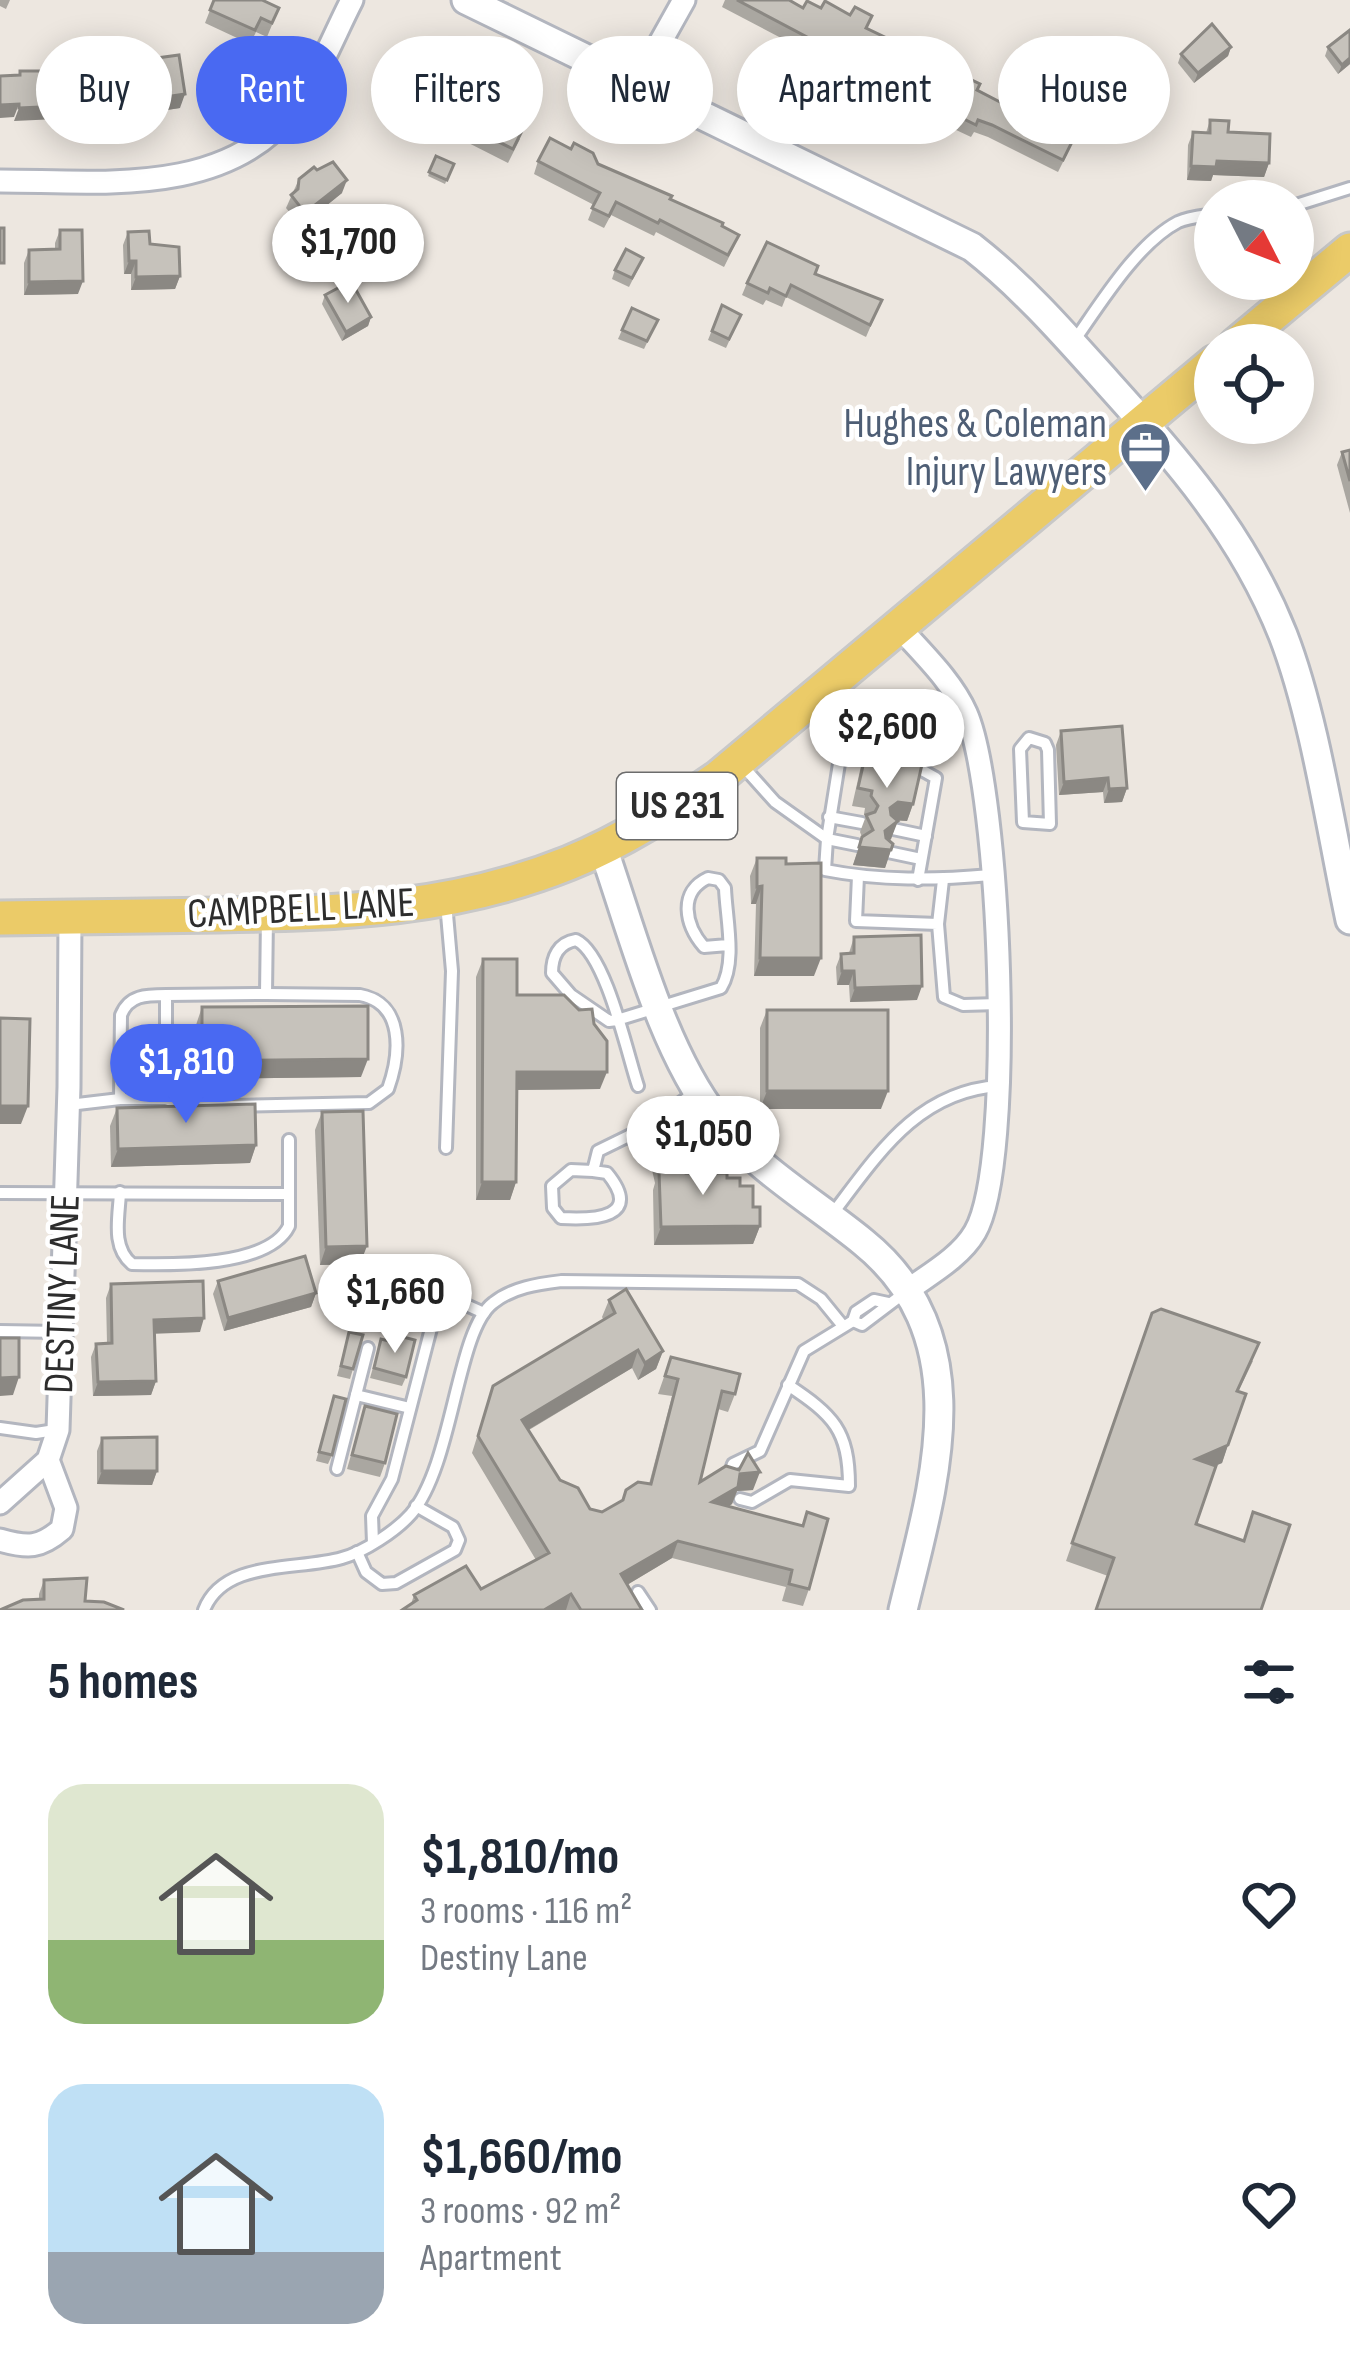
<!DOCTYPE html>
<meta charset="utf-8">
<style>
:root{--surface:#fff;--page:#f6f6f7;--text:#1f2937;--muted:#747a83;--accent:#4969f2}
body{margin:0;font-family:"Sofia Sans Condensed",sans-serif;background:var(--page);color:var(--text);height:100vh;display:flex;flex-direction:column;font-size:45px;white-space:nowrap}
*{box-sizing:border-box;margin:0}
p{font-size:39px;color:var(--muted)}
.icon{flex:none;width:66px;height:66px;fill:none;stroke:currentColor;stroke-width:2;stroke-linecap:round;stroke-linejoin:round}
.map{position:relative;height:1610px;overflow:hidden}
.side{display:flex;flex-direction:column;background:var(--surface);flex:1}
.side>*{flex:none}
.hud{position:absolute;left:36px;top:36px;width:1278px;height:108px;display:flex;gap:24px}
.needle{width:78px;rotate:132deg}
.controls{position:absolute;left:1194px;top:180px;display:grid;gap:24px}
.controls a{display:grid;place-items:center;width:120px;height:120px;border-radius:50%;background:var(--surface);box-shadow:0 6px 30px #0003;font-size:60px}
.price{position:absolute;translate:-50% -102px;padding:0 27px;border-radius:42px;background:#fff;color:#222;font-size:39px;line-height:78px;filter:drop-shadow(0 3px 6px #0008)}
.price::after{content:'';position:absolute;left:50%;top:72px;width:36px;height:27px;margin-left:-18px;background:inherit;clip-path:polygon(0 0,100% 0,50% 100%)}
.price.on{background:var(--accent);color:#fff}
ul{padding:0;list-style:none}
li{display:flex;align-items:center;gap:36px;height:300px;padding:0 48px}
li span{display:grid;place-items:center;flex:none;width:336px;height:240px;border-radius:36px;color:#555}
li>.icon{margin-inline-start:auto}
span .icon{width:144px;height:144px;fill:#fffc;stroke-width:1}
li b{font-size:51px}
h2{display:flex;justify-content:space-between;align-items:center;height:144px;padding:0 48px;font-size:51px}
.tag{padding:0 42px;border-radius:54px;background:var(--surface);box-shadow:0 6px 30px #0003;font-size:42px;line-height:108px}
.tag.on{background:var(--accent);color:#fff}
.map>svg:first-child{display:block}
</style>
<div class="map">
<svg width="1350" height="1610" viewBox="0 0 1350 1610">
<rect width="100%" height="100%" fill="#ede7e0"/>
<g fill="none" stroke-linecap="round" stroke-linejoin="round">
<defs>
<g id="service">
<path d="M1293,206L1350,188"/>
<path d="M1072,344C1099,306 1136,244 1178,222C1189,217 1203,216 1215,214"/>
<path d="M1029,738L1045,743L1048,750L1050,824L1023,822L1020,749Z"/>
<path d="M740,763L775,802L827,839L825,870C881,881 935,880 991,875"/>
<path d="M909,763L936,778L918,880"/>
<path d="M829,817L862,823"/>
<path d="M893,829L926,836"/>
<path d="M857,845L827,839L841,751L879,758"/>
<path d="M888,852L921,859"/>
<path d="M858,876L856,921L938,924L944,997L963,1005L999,1004"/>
<path d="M446,903L452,971L446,1148"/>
<path d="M938,924L943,880"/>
<path d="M166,995V1099H120L121,1015C129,995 146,995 166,995L266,994L267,917"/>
<path d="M638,1086C627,1053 606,954 576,940C558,943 552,957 552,973L571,995L609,1021L617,1020L721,988C737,962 726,918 725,888L719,880L708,878C678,892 685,925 704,947L728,945"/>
<path d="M166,1099L188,1107L369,1103L388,1089C401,1053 404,1003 360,995L266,994"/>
<path d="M69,1105L120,1099"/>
<path d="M593,1171L571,1170L552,1186L553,1208L561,1218C594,1220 644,1218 607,1173L593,1171L598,1151L645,1128L694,1093"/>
<path d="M120,1192C119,1217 111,1247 132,1264C173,1265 269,1267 289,1226V1140"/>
<path d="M0,1193L288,1194"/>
<path d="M833,1213C878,1154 918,1091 999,1086"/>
<path d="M888,1303L874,1300L856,1312L853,1321L862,1325L903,1294"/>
<path d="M0,1331L61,1332"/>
<path d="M356,1395L410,1408"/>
<path d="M0,1428L36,1433L55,1430"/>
<path d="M337,1469L368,1348"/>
<path d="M728,1478L733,1464L760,1451L804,1351L853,1321"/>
<path d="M740,1499L752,1502L790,1480L849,1486C849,1430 833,1415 788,1385"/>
<path d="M373,1543L372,1516L392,1479L435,1313L443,1304L455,1300L484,1313"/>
<path d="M357,1552L366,1572L382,1584L396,1583L455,1550L459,1540L453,1527L416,1506"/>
<path d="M638,1592L650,1610"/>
<path d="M204,1610C224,1559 297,1571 342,1558C364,1552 396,1531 411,1514C454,1463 456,1331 493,1303C513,1287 538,1284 562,1281L798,1284L821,1299L843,1326"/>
</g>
<g id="minor">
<path d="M637,84L684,0"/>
<path d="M0,181C99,181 228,198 295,107C319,75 334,35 352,0"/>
<path d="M899,627C922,653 952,681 966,713C1000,790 1016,1161 975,1232C960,1258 928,1275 905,1292"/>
<path d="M0,1503L48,1460L58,1430L69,1087L70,917"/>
<path d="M0,1540C28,1548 40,1548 62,1529L66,1508L48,1460"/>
</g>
<g id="tertiary">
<path d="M466,0L972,247C1023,287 1064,334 1107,382C1179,462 1243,534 1283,635C1315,718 1331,831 1350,920"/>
<path d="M603,848C632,931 662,1050 716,1118C755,1168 814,1202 863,1242C982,1338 933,1486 903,1610"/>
</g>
<g id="primary">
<path d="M1236,345L1350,250"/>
<path d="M0,918C73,917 146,916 219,915C342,913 452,910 569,863C623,841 671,810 719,777L1215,362"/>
</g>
</defs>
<use href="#service" stroke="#b3b6bf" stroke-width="16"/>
<use href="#minor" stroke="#b3b6bf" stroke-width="27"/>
<use href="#tertiary" stroke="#b3b6bf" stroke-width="33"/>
<use href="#primary" stroke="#c8c8c8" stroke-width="39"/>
<use href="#service" stroke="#fff" stroke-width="10"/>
<use href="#minor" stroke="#fff" stroke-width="21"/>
<use href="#tertiary" stroke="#fff" stroke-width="27"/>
<use href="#primary" stroke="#ebcb68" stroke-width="33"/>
</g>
<g fill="#aaa7a1">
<path d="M0,0H10L6,9L0,6Z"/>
<path d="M214,0L279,8L267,37L256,32L250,44L205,23Z"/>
<path d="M725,0H789L803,8H821L868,28L893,50L978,91L1068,152L1058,172L988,137L974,132L971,137L954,129L955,124L869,86L871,82L862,76L823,55L821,59L722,7Z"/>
<path d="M1231,47L1228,56L1194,83L1178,63L1181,54Z"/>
<path d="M1328,47L1350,64L1338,74L1325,56Z"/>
<path d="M113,56L142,60L180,108L114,118L108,69Z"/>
<path d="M1061,75L1046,108L1027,99L1030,90Z"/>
<path d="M377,79L520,139L508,163L437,127L433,134L387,110L389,107L380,103L382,98L372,93Z"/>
<path d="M1210,120L1269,163L1264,177L1213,175L1211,181L1187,180L1188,145L1193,132L1206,133Z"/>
<path d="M436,156L454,164L445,184L428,176Z"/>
<path d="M538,161L670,199L739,235L734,247L724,267L656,232L654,236L611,215L604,228L588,220L594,205L534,174Z"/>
<path d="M299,179L342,193L301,226L286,208Z"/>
<path d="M60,230L78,294L24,295V263L29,250L55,249V243Z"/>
<path d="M128,232L150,244L180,276L175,289L131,290V274H124L123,245Z"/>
<path d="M639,267L629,287L612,279L615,270Z"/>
<path d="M816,274L882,300L866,337L786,297L782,307L766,300L763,305L742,295L747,283Z"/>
<path d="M325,295L371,317L368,326L342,341L322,304Z"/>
<path d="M722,305L741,315L726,348L708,340Z"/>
<path d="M632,308L654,328L644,349L618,339Z"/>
<path d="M1350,450V513L1337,465L1342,452Z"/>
<path d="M1061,731L1127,788L1122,802L1104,803L1103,792L1059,795L1056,745Z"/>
<path d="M867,748L913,804L907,821L897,820L891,839L889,841L891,850L885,868L853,865L862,837L860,832L866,816L864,814L865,808L852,806L861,766Z"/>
<path d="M757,858L786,864L814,976H754L756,904H751L750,876Z"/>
<path d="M854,937L917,1000L850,1002L849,985H837L836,967L841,954L849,953Z"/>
<path d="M483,959L600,1089L517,1090L516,1182L510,1200H476V977Z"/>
<path d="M202,1007L361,1077L196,1079V1025Z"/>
<path d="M767,1010L881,1109H760V1028Z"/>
<path d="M117,1108L256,1145L250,1163L111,1167L110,1126Z"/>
<path d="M322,1112L360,1264L320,1265L315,1130Z"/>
<path d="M659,1152L680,1166L686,1173L727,1178L740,1186L753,1207L760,1226L753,1244L654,1245L653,1190L655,1183L652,1170Z"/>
<path d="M218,1281L316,1293L311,1307L224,1331L213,1294Z"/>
<path d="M111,1284L200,1332L154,1333L156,1381L151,1395L93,1396L91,1357L96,1344L107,1343L106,1298Z"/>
<path d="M609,1300L663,1351L656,1369L638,1380L632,1368L529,1430L560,1480L590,1509L602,1512L622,1501L626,1490L649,1484L672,1396L658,1394L671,1357L735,1394L728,1412L718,1409L700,1482L753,1490L737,1491L732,1504L728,1507L802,1526L807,1512L809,1589L803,1606L782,1601L786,1587L672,1558L627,1585L642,1610H402L411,1604L414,1595L481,1589L536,1560L472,1453L493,1386L603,1319L602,1317Z"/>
<path d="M1152,1313L1253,1361L1238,1392L1228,1445L1222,1463L1216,1465L1196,1524L1261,1610L1108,1576L1066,1561Z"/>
<path d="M349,1332L353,1369L350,1379L337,1376Z"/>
<path d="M381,1339L397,1343L406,1377L402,1386L370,1378Z"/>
<path d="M334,1396L332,1455L328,1464L316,1461Z"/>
<path d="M365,1406L385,1463L380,1477L347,1469Z"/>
<path d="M102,1438L157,1471L152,1485L97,1484V1451Z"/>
<path d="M44,1580L85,1601L39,1600V1594Z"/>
</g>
<g fill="#8b8883">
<path d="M1231,47L1228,56L1194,83L1198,73Z"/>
<path d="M1350,58V64L1338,74L1342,65Z"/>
<path d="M185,94L180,108L114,118L119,104Z"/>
<path d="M19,104L14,117L0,118V105Z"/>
<path d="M84,105L79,118L14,121L19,108Z"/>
<path d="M1217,161L1269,163L1264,177L1213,175L1211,181L1187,180L1191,166Z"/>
<path d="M347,180L342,193L301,226L305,213Z"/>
<path d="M129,261H136L131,274H124Z"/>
<path d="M180,276L175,289L131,290L136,277Z"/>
<path d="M83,281L78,294L24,295L29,282Z"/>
<path d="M371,317L368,326L342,341L346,332Z"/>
<path d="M1108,778L1103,792L1059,795L1064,782Z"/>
<path d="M1127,788L1122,802L1104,803L1109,789Z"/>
<path d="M898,802L913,804L907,821L891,820L890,808Z"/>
<path d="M898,821L891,839L879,849L891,850L885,868L853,865L859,847L885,831Z"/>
<path d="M762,886L756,904H751L757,887Z"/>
<path d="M760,958H821L814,976H754Z"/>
<path d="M842,971H854L849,985H837Z"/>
<path d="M922,986L917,1000L850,1002L855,988Z"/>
<path d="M368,1059L361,1077L196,1079L202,1061Z"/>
<path d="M517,1072H607L600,1089L510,1090Z"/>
<path d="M767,1091H888L881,1109H760Z"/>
<path d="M0,1106H28L21,1124H0Z"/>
<path d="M256,1145L250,1163L111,1167L118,1149Z"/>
<path d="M482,1182H516L510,1200H476Z"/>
<path d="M760,1226L753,1244L654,1245L661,1227Z"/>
<path d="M367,1246L360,1264L320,1265L326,1247Z"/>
<path d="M316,1293L311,1307L224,1331L228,1318Z"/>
<path d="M204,1318L200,1332L149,1334L154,1320Z"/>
<path d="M638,1350L632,1368L516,1437L522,1420Z"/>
<path d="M663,1351L656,1369L638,1380L645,1363Z"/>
<path d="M19,1377L13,1395L0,1396V1378Z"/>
<path d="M156,1381L151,1395L93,1396L98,1382Z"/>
<path d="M1228,1445L1222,1463L1190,1477L1196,1459Z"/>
<path d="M102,1471H157L152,1485L97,1484Z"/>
<path d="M760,1472L753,1490L737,1491L732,1504L706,1520L712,1502L740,1474Z"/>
<path d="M678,1541L672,1558L615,1592L621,1574Z"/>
<path d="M571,1594L566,1610H544Z"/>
</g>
<g fill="#c6c2bb" stroke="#8b8883" stroke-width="3">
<path d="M214,0H262L279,8L272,23L261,18L255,30L210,10Z"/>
<path d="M737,0H789L803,8L807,1L821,8L825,1L850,15L855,7L872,16L866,28L895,42L892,49L957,82L961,75L980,84L977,90L1073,140L1063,160L992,125L978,120L976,125L958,116L960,112L874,74L875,70L866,64L828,43L826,47Z"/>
<path d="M1212,24L1231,47L1198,73L1181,54Z"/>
<path d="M1350,30V58L1342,65L1328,47Z"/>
<path d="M141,52L142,60L179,55L185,94L119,104L113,56Z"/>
<path d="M389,56L525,125L513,149L442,114L438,120L392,97L394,94L385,89L388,84L377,79Z"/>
<path d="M51,57H76V72H85L84,105L19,108V104L0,105V76L20,75V71H51Z"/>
<path d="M1042,66L1061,75L1049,99L1030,90Z"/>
<path d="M1210,120L1229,121L1228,132L1270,134L1269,163L1217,161L1216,167L1191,166L1193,132L1210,133Z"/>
<path d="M550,138L571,149L574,143L593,153L598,164L672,196L670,199L723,223L722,226L739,235L728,255L660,220L658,223L616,202L609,216L592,208L600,193L538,161Z"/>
<path d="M436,156L454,164L447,180L429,172Z"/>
<path d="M333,162L347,180L305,213L291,195L298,189L299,179L314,167L317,170Z"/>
<rect x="0" y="228" width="4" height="35"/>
<path d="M60,230H82L83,281L29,282V250L60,249Z"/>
<path d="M149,231L150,244L179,247L180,276L136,277V261H129L128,232Z"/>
<path d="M767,242L818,266L815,274L882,300L870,325L791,285L786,296L770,288L768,293L747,283Z"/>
<path d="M626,249L643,258L632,278L615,270Z"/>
<path d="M351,281L371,317L346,332L325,295Z"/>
<path d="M722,305L741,315L729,339L712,331Z"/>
<path d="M632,308L658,320L647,341L622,330Z"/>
<path d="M1350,450V481L1342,452Z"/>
<path d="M1122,726L1127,788L1109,789L1108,778L1064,782L1061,731Z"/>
<path d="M867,748L923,760L913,804L898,802L890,808L891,815L898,821L885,831L886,838L893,844L891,850L859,847L862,837L873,830L866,815L875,812L878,806L871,796L872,791L858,788Z"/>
<path d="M757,858H786V864L821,863V958H760L762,886L757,887Z"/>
<path d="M921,935L922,986L855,988L854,971H842L841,954L854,953V937Z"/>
<path d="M483,959H517V995H564L579,1010L592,1009L594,1024L607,1041V1072H517L516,1182H482Z"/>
<path d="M368,1006V1059L202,1061V1007Z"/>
<rect x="767" y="1010" width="121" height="81"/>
<path d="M0,1018L30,1019L28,1106H0Z"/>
<path d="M255,1104L256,1145L118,1149L117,1108Z"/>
<path d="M363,1111L367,1246L326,1247L322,1112Z"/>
<path d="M677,1149L680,1166H685L686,1173H727V1178H740V1186H753V1207H760V1226L661,1227L659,1172H663L659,1152Z"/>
<path d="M305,1256L316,1293L228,1318L218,1281Z"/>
<path d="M203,1281L204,1318L154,1320L156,1381L98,1382L96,1344L112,1343L111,1284Z"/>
<path d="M626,1289L663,1351L645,1363L638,1350L522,1420L560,1480L578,1488L590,1509L602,1512L623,1500L626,1490L638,1482L651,1484L678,1379L665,1376L671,1357L740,1374L735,1394L722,1391L700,1482L726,1466L739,1470L748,1453L760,1472L740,1474L738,1487L712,1502L803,1526L807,1512L828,1519L809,1589L789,1584L792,1570L678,1541L621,1574L642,1610H581L571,1594L544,1610H402L417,1600L414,1595L466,1566L481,1589L549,1553L478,1436L493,1386L615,1313L609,1300Z"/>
<path d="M1161,1309L1259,1343L1237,1391L1246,1394L1228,1445L1196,1459L1216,1466L1196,1524L1244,1541L1253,1512L1290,1525L1261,1610H1096L1114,1558L1072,1543L1152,1313Z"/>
<path d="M349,1332L363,1335L353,1369L341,1366Z"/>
<path d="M399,1336L415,1340L406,1377L374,1368L381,1339L397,1343Z"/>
<path d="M0,1338H19V1377L0,1378Z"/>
<path d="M334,1396L346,1399L332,1455L319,1452Z"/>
<path d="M365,1406L397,1414L385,1463L352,1455Z"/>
<path d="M157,1437V1471H102V1438Z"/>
<path d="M87,1578L85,1601L104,1602L124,1610H0L23,1600L44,1599V1580Z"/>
</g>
<defs>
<symbol id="office-pin" viewBox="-11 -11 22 30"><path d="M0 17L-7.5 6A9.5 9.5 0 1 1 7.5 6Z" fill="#5c6f8a" stroke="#fff"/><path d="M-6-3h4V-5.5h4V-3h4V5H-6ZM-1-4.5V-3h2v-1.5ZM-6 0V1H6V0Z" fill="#fff"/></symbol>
</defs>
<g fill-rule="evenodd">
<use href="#office-pin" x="1116" y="418" width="59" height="81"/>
</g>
<g text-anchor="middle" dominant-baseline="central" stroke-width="9" stroke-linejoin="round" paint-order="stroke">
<rect fill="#fff" stroke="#6c6c6c" stroke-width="3" x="617" y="773" width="120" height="66" rx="9"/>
<g font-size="39" font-weight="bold" fill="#2d2d2d">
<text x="677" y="806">US 231</text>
</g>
<g font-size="42" fill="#4e5e75" stroke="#fff" text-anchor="end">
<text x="1107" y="424">Hughes &amp; Coleman<tspan x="1107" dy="48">Injury Lawyers</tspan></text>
</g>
<g font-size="42" fill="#2d2d2d" stroke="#fff">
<text transform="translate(301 909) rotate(-3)">CAMPBELL LANE</text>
<text transform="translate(63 1294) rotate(-88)">DESTINY LANE</text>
</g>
</g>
</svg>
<div class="controls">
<a><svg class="needle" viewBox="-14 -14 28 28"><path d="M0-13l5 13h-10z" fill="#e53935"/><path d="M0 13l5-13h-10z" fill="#747a83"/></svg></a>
<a><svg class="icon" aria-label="locate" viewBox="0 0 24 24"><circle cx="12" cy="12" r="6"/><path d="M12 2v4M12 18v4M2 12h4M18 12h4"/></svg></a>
</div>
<b class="price" style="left:348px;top:306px">$1,700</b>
<b class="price" style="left:887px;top:791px">$2,600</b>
<b class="price on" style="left:186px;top:1126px">$1,810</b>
<b class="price" style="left:703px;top:1198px">$1,050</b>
<b class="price" style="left:395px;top:1356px">$1,660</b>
<div class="hud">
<a class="tag">Buy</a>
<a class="tag on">Rent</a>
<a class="tag">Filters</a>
<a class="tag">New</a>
<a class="tag">Apartment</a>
<a class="tag">House</a>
</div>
</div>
<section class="side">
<h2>5 homes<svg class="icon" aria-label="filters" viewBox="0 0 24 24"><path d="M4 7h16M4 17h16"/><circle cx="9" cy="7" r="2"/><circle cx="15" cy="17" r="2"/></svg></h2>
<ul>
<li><span style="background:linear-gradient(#dfe7d0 65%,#8fb573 0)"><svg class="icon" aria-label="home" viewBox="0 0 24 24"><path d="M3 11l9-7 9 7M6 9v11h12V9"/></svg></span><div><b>$1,810/mo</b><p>3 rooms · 116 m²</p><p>Destiny Lane</p></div><svg class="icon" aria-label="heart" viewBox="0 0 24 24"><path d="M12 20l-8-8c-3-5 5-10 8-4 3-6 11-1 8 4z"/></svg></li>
<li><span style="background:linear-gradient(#bfe0f5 70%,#9aa5b1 0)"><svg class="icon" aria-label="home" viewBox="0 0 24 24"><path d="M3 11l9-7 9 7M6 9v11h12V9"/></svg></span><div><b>$1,660/mo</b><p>3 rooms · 92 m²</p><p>Apartment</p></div><svg class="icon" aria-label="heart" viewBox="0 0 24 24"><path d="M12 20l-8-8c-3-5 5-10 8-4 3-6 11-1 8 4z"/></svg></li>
</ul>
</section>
